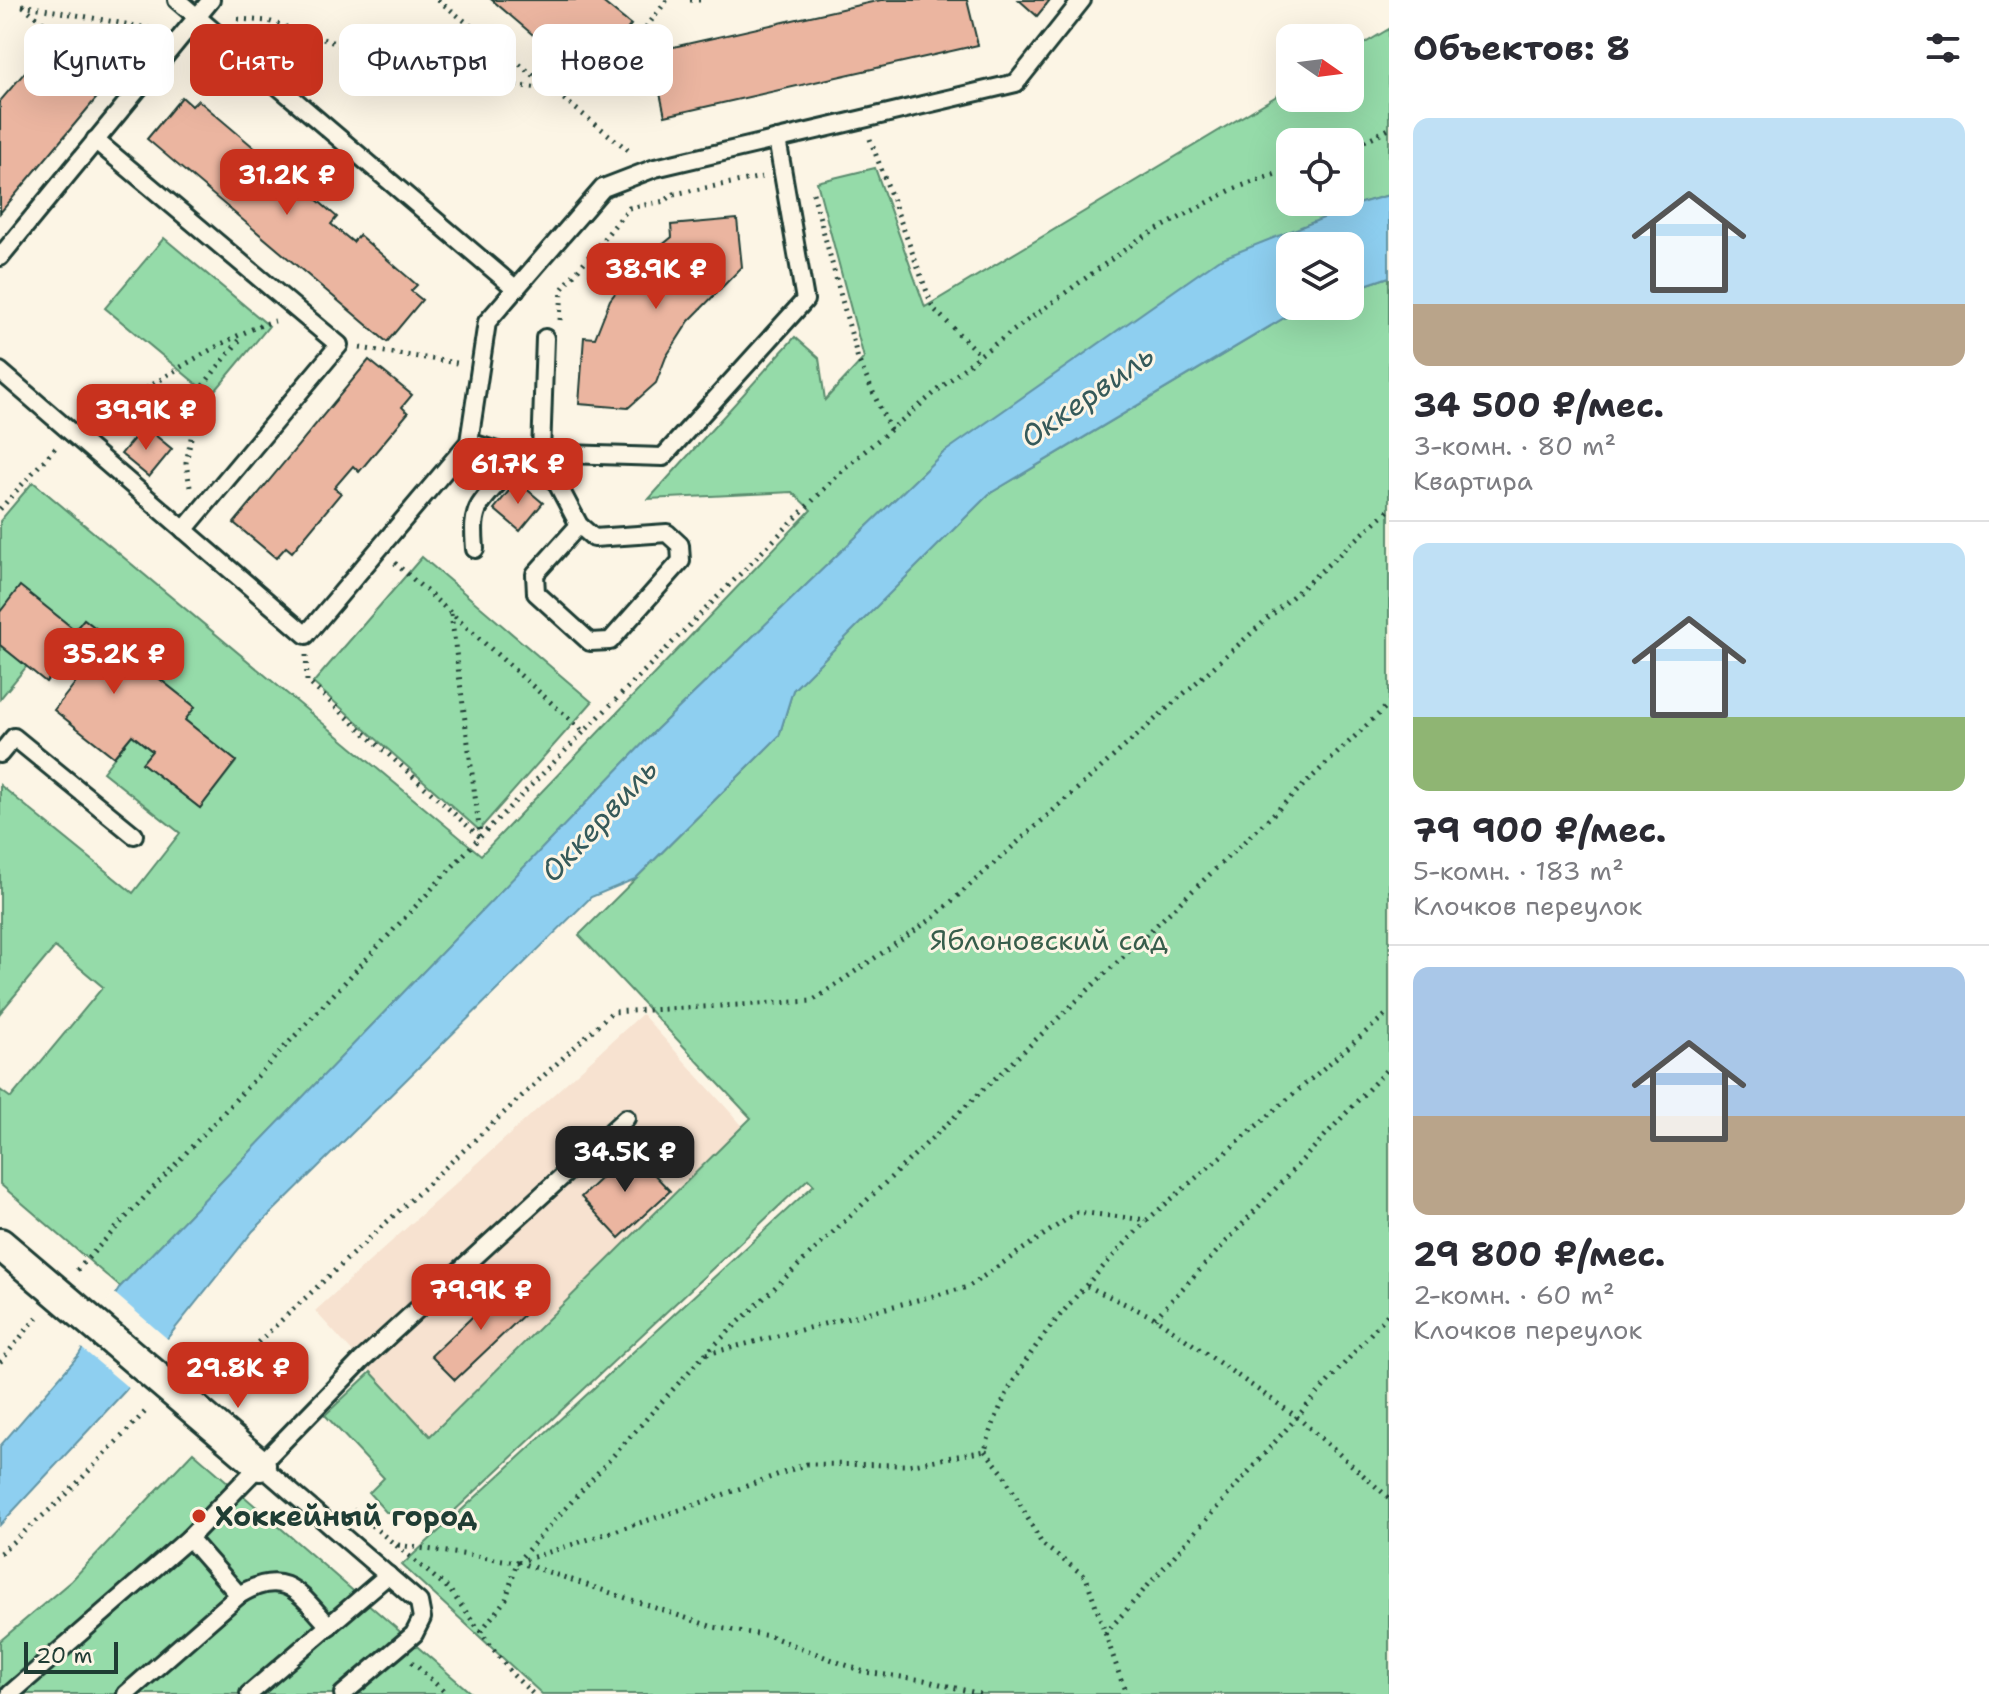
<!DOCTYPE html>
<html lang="ru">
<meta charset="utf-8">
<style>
:root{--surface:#fff;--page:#f7f7f7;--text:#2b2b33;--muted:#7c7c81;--line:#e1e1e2;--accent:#c8321e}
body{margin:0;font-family:"Shantell Sans",sans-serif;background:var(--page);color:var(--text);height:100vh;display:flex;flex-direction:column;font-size:30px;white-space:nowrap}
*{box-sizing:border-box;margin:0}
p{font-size:26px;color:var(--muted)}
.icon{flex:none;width:44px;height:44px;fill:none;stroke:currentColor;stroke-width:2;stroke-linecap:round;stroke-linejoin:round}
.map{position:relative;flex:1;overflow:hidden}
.side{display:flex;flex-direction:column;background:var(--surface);width:600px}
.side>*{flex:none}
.top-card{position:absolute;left:24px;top:24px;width:760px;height:72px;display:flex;gap:16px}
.needle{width:52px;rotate:104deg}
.controls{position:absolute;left:1276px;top:24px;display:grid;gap:16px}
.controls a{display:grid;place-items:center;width:88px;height:88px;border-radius:16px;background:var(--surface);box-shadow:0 8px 32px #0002;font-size:40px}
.scale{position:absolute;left:24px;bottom:20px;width:94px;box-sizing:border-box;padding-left:8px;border:4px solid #1f3d34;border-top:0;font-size:22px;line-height:28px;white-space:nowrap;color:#1f3d34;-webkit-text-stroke:6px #fcf5e5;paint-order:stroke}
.price{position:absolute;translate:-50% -68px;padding:0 18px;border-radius:16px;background:var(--accent);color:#fff;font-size:26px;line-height:52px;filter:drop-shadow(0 2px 4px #0008)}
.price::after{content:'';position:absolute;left:50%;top:48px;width:24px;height:18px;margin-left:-12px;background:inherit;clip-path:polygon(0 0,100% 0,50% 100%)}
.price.active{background:#222;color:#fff}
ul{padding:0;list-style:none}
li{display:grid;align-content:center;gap:16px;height:424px;padding:0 24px}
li+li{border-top:2px solid var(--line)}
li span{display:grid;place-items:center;height:248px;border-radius:16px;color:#555}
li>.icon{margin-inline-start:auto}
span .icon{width:144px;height:144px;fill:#fffc;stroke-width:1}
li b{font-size:34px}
h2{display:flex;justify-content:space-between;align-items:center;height:96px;padding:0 24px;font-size:34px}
.chip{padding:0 28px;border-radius:16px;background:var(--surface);box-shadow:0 8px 32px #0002;font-size:28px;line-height:72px}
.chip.active{background:var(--accent);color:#fff}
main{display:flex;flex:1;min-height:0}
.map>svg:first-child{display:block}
</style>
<main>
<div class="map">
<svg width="1389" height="1694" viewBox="0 0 1389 1694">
<rect width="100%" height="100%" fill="#fcf5e5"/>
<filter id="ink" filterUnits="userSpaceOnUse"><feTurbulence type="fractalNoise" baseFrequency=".0125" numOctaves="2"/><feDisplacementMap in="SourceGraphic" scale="16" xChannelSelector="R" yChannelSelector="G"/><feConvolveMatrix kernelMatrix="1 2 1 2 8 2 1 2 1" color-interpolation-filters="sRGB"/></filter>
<g filter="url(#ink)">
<path fill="#f7e2d0" d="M642,1014L785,1173L459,1469L315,1311Z"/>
<g fill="#95dba9" stroke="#5a8c6e" stroke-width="2" fill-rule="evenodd">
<path d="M1389,29V195L1361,203L943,453L656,730L120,1287L0,1184V1090L11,1098L103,987L55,947L0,1013V785L133,893L180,833L103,772L132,735L152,751L143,763L200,808L236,762L185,720L195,707L84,619L75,630L20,587L0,612V521L33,482L481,855L811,510L792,492L649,499L795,337L819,358L825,400L864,358L817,182L875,168L925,307L1290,88V98H1350V52ZM1290,142H1350V202H1290Z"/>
<path d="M164,238L269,326L211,396L105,308Z"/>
<path d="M1389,277V1694H542L402,1565L814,1185L808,1179L451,1514L386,1512L369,1493L384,1478L325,1415L371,1372L430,1436L751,1118L579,935L779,736L793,690L989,494L1304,306H1350V290Z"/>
<path d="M422,557L592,702L479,830L313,683Z"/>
<path d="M0,645L27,666L0,699Z"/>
<path d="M193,1452L472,1694H0V1641L71,1581Z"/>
</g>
<path fill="#8ecff0" stroke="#6295a5" stroke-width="2" d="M1389,195V277L1350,290V246H1290V306H1304L989,494L793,690L779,736L635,879L591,897L253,1231L125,1391L0,1525V1446L78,1356L120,1287L656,730L943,453L1218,260L1361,203Z"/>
<path fill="#fcf5e5" d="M113,1292L170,1341L131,1390L79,1346Z"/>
<g fill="#ebb5a0" stroke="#1f3d34" stroke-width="2">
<path d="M492,0H600L631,25L585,79Z"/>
<path d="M881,0H967L978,45L665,116L651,52Z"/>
<path d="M1019,0H1050L1037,16Z"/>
<path d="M56,36L110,82L0,213V101Z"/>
<path d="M182,97L192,106L198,100L257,150L252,156L274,175L280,168L337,217L331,224L353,242L359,235L417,285L411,291L422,300L387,342L147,139Z"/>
<path d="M737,219L742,267L689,321L666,357L656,383L628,408L579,404L584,337L595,338L610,300L634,268L672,237L671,225Z"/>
<path d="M369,360L412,395L402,407L408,413L359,472L353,466L334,488L341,493L292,552L286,547L276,558L234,523Z"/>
<path d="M144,426L172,449L149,477L121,454Z"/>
<path d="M517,481L543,503L520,531L494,509Z"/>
<path d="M20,586L75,630L84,619L195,707L185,720L236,761L200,808L142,763L152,751L132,735L114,757L54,710L76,682L57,667L46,682L0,645V612Z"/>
<path d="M631,1150L670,1191L619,1238L581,1197Z"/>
<path d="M507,1284L530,1309L455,1380L431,1356Z"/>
</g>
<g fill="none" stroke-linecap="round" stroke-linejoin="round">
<defs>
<g id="service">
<path d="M177,0L516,289"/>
<path d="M95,140L339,345L184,530"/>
<path d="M0,257L211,0"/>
<path d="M545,338L541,453L579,525L535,574L536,593L590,642L610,641L681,561L680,545L667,533L594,538L579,525"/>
<path d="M0,371L306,635L469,442L487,322L603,188L655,168L1016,83L1082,0"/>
<path d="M469,442L500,452L663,457L805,300L777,139"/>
<path d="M475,549C474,534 472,518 480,505C492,486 511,476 512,452"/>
<path d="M0,754L14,737L134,835"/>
<path d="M260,1465L419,1602L422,1618L414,1634L343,1694"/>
<path d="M239,1595C285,1567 299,1593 329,1626"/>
<path d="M10,1694L189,1538L361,1361L626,1118"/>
<path d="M126,1694L239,1595L189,1538"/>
<path d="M249,1694L388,1575"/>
</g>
<path id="minor" d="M0,1244L260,1465"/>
</defs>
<use href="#service" stroke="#1f3d34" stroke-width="22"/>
<use href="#minor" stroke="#1f3d34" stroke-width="36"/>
<g stroke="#1f3d34" stroke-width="5" stroke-dasharray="2 6" stroke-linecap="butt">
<path d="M438,0L632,153"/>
<path d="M690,0H706"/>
<path d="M22,5L158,30"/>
<path d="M23,6L116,82"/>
<path d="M238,19L268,21L454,82L496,83L549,89L601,87L667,0"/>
<path d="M870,139L933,308L980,355"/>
<path d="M1350,148L1389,129"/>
<path d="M813,193L858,359L890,430"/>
<path d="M560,320L562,289L629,208L665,201L674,194L762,177"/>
<path d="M360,348L457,363"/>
<path d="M95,426C125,399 237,329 275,321"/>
<path d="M190,487L186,463L201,388L242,337"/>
<path d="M0,509L56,447"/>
<path d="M395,563L585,733"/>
<path d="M451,614L480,834"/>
<path d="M306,655L307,681L480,837"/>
<path d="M77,1270L480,837L847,466L980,355L1138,240L1233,189L1290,169"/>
<path d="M1087,1286L1155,1318L1297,1417L1389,1498"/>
<path d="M1155,1318L1389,1067"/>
<path d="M707,1354L968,1287L1077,1212L1147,1220L1389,1012"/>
<path d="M0,1362L39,1315"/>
<path d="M211,1386L612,1012L812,1001L933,918L1389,510"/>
<path d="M985,1451L1003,1473L1042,1544L1086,1577L1126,1694"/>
<path d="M353,1510L449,1589L512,1674L533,1694"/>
<path d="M398,1545L517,1562L704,1355L1389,704"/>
<path d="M0,1553L62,1499L145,1412"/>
<path d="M518,1562L689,1507L807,1464L908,1465L985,1451C1009,1357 1082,1291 1146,1221"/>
<path d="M518,1562L713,1627L770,1636L864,1672L924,1680L980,1694"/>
<path d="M481,1631L506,1599L517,1562"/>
<path d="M1105,1634L1389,1313"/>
<path d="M412,1662L447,1694"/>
</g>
<use href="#service" stroke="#fcf5e5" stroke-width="16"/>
<use href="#minor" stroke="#fcf5e5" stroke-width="30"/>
</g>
</g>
<circle fill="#c8321e" stroke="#fcf5e5" stroke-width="3" cx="199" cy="1516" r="8"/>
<g text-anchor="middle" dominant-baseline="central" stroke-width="6" stroke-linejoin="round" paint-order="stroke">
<g font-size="28" fill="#375d4b" stroke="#fcf5e5">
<text x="1049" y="940">Яблоновский сад</text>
</g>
<g font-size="28" font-weight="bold" fill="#1f3d34" stroke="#fcf5e5" text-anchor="start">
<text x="215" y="1516">Хоккейный город</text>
</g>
<g font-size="30" font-style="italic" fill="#355a5a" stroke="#fcf5e5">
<text transform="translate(1087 396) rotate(-35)">Оккервиль</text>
<text transform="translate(599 820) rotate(-47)">Оккервиль</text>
</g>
</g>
</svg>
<div class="controls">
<a><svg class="needle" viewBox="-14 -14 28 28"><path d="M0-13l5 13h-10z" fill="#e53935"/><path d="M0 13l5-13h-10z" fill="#7c7c81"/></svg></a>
<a><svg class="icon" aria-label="locate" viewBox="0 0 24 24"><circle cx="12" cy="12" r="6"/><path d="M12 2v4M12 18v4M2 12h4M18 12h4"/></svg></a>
<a><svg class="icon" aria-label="layers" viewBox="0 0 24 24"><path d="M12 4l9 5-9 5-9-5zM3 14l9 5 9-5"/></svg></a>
</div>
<div class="scale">20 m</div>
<b class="price" style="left:287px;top:217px">31.2K ₽</b>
<b class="price" style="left:656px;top:311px">38.9K ₽</b>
<b class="price" style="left:146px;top:452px">39.9K ₽</b>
<b class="price" style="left:518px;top:506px">61.7K ₽</b>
<b class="price" style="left:114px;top:696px">35.2K ₽</b>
<b class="price active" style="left:625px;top:1194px">34.5K ₽</b>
<b class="price" style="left:481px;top:1332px">79.9K ₽</b>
<b class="price" style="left:238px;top:1410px">29.8K ₽</b>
<div class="top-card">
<a class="chip">Купить</a>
<a class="chip active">Снять</a>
<a class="chip">Фильтры</a>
<a class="chip">Новое</a>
</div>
</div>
<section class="side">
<h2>Объектов: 8<svg class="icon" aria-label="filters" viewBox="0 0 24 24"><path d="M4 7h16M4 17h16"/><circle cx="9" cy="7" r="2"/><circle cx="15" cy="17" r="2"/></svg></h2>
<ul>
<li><span style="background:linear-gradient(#bfe0f5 75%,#b9a48a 0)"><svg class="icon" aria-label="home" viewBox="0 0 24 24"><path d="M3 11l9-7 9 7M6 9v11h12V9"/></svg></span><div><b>34 500 ₽/мес.</b><p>3-комн. · 80 m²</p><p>Квартира</p></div></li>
<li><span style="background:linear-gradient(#bfe0f5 70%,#8fb573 0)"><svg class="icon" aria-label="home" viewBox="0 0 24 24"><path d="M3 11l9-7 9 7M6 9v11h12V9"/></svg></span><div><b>79 900 ₽/мес.</b><p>5-комн. · 183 m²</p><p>Клочков переулок</p></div></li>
<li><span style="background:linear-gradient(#a9c7e8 60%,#b9a48a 0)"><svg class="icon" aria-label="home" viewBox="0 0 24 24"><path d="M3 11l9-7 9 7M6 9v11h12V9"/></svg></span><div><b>29 800 ₽/мес.</b><p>2-комн. · 60 m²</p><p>Клочков переулок</p></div></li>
</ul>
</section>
</main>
